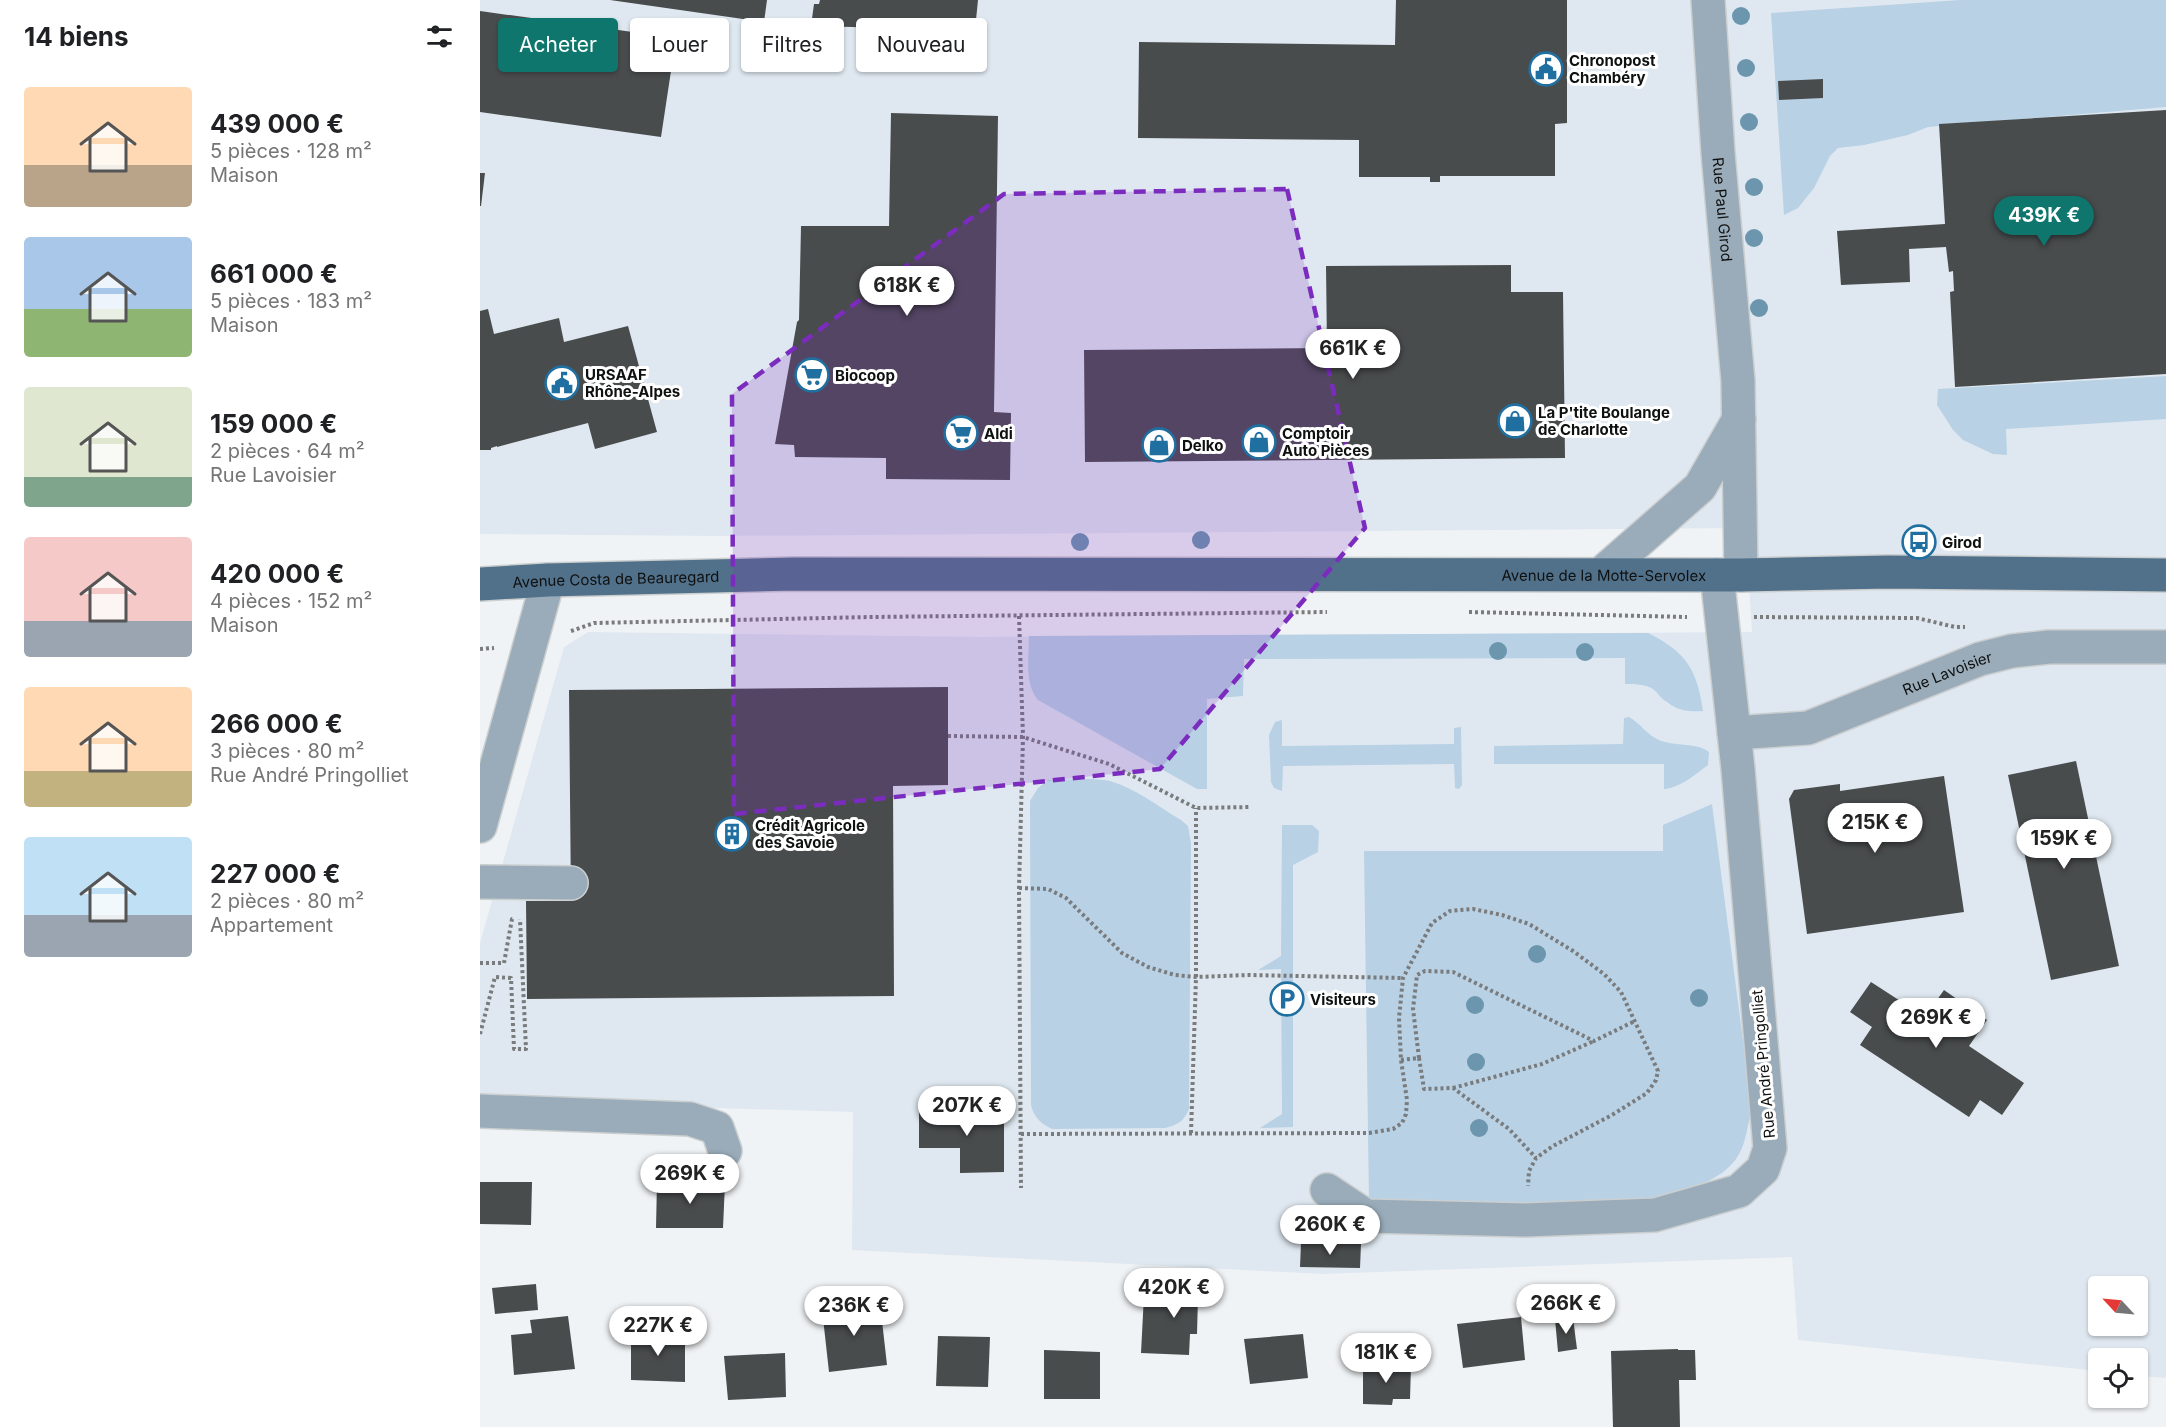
<!DOCTYPE html>
<html lang="fr">
<meta charset="utf-8">
<style>
:root{--surface:#fff;--page:#f2f2f2;--text:#202124;--muted:#757577;--accent:#0f766e}
body{margin:0;font-family:Inter,sans-serif;background:var(--page);color:var(--text);height:100vh;display:flex;flex-direction:column;font-size:22px;white-space:nowrap}
*{box-sizing:border-box;margin:0}
p{font-size:20px;color:var(--muted)}
.icon{flex:none;width:33px;height:33px;fill:none;stroke:currentColor;stroke-width:2;stroke-linecap:round;stroke-linejoin:round}
.map{position:relative;flex:1;overflow:hidden}
.panel{display:flex;flex-direction:column;background:var(--surface);width:480px}
.panel>*{flex:none}
.hud{position:absolute;left:18px;top:18px;width:570px;height:54px;display:flex;gap:12px}
.needle{width:39px;rotate:296deg}
.controls{position:absolute;left:1608px;top:1276px;display:grid;gap:12px}
.controls a{display:grid;place-items:center;width:60px;height:60px;border-radius:6px;background:var(--surface);box-shadow:0 2px 4px #0004;font-size:30px}
.price{position:absolute;translate:-50% -51px;padding:0 14px;border-radius:21px;background:#fff;color:#222;font-size:20px;line-height:39px;filter:drop-shadow(0 2px 3px #0008)}
.price::after{content:'';position:absolute;left:50%;top:36px;width:18px;height:14px;margin-left:-9px;background:inherit;clip-path:polygon(0 0,100% 0,50% 100%)}
.price.selected{background:var(--accent);color:#fff}
ul{padding:0;list-style:none}
li{display:flex;align-items:center;gap:18px;height:150px;padding:0 24px}
li span{display:grid;place-items:center;flex:none;width:168px;height:120px;border-radius:6px;color:#555}
li>.icon{margin-inline-start:auto}
span .icon{width:72px;height:72px;fill:#fffc;stroke-width:1}
li b{font-size:26px}
h2{display:flex;justify-content:space-between;align-items:center;height:72px;padding:0 24px;font-size:26px}
.pill{padding:0 21px;border-radius:6px;background:var(--surface);box-shadow:0 2px 4px #0004;font-size:21px;line-height:54px}
.pill.selected{background:var(--accent);color:#fff}
main{display:flex;flex:1;min-height:0}
.map>svg:first-child{display:block}
</style>
<main>
<section class="panel">
<h2>14 biens<svg class="icon" aria-label="filters" viewBox="0 0 24 24"><path d="M4 7h16M4 17h16"/><circle cx="9" cy="7" r="2"/><circle cx="15" cy="17" r="2"/></svg></h2>
<ul>
<li><span style="background:linear-gradient(#ffd9b3 65%,#b9a48a 0)"><svg class="icon" aria-label="home" viewBox="0 0 24 24"><path d="M3 11l9-7 9 7M6 9v11h12V9"/></svg></span><div><b>439 000 €</b><p>5 pièces · 128 m²</p><p>Maison</p></div></li>
<li><span style="background:linear-gradient(#a9c7e8 60%,#8fb573 0)"><svg class="icon" aria-label="home" viewBox="0 0 24 24"><path d="M3 11l9-7 9 7M6 9v11h12V9"/></svg></span><div><b>661 000 €</b><p>5 pièces · 183 m²</p><p>Maison</p></div></li>
<li><span style="background:linear-gradient(#dfe7d0 75%,#7fa58c 0)"><svg class="icon" aria-label="home" viewBox="0 0 24 24"><path d="M3 11l9-7 9 7M6 9v11h12V9"/></svg></span><div><b>159 000 €</b><p>2 pièces · 64 m²</p><p>Rue Lavoisier</p></div></li>
<li><span style="background:linear-gradient(#f6c9c9 70%,#9aa5b1 0)"><svg class="icon" aria-label="home" viewBox="0 0 24 24"><path d="M3 11l9-7 9 7M6 9v11h12V9"/></svg></span><div><b>420 000 €</b><p>4 pièces · 152 m²</p><p>Maison</p></div></li>
<li><span style="background:linear-gradient(#ffd9b3 70%,#c2b280 0)"><svg class="icon" aria-label="home" viewBox="0 0 24 24"><path d="M3 11l9-7 9 7M6 9v11h12V9"/></svg></span><div><b>266 000 €</b><p>3 pièces · 80 m²</p><p>Rue André Pringolliet</p></div></li>
<li><span style="background:linear-gradient(#bfe0f5 65%,#9aa5b1 0)"><svg class="icon" aria-label="home" viewBox="0 0 24 24"><path d="M3 11l9-7 9 7M6 9v11h12V9"/></svg></span><div><b>227 000 €</b><p>2 pièces · 80 m²</p><p>Appartement</p></div></li>
</ul>
</section>
<div class="map">
<svg width="1686" height="1427" viewBox="0 0 1686 1427">
<rect width="100%" height="100%" fill="#f0f3f5"/>
<path fill="#dfe8f0" fill-rule="evenodd" d="M0,0H1686V1378L1658,1376V1359H1618V1371L1318,1340L1312,1257L843,1274L372,1250L373,1112L0,1101V943L84,647L108,632L499,637L1272,632L1265,528L235,536L0,534ZM1618,1287H1658V1326H1618Z"/>
<g fill="#b8d1e5">
<path d="M1480,0H1686V107L1448,127L1428,135L1384,145L1358,148L1350,156L1334,188L1318,208L1304,215L1291,13Z"/>
<path d="M1686,376V419L1526,429L1527,455L1513,454L1483,440L1473,430L1457,405L1458,389Z"/>
<path d="M1168,633C1206,652 1217,669 1223,711C1209,712 1198,711 1187,702C1181,699 1178,693 1173,689C1164,684 1155,684 1145,684V658L764,659L763,696L727,699V789H717L558,700C544,683 549,658 549,636Z"/>
<path d="M1149,717C1160,723 1167,735 1179,740C1195,747 1217,742 1229,752L1228,765C1216,774 1200,788 1184,789V764H1014V746L1143,744L1144,718Z"/>
<path d="M802,720V746L974,744V728L981,727L982,785L979,789L975,788L974,764L803,766L802,791L794,788L791,782L789,735L795,722Z"/>
<path d="M568,780C587,780 610,777 630,781C655,788 679,807 701,820L708,826L711,843L709,1109C704,1121 698,1125 685,1128L572,1129C560,1123 554,1117 551,1105L550,801L558,788Z"/>
<path d="M1232,804L1272,1109C1268,1122 1266,1143 1259,1154C1243,1184 1196,1193 1166,1202L889,1203L884,851H1183V825Z"/>
<path d="M802,825H832L839,831L838,852L813,865V1127L780,1128L802,1114L801,969L778,970L801,956Z"/>
</g>
<g fill="#494c4d">
<path d="M130,0H287L284,22Z"/>
<path d="M340,0H498L495,30L331,26L334,4H339Z"/>
<path d="M916,0H1087V123L1075,124V176H960V182H950V177H879V140L658,138L659,42L915,45Z"/>
<path d="M0,11L196,38L181,137L0,112Z"/>
<path d="M1343,79V98L1299,100L1298,81Z"/>
<path d="M1686,110V374L1475,387L1470,292L1474,291L1473,271L1469,272L1466,247L1429,249L1430,282L1361,285L1357,231L1465,224L1459,124Z"/>
<path d="M411,113L518,116L514,412L531,413L530,480L406,479V458L315,457L314,445L295,444L317,322L319,320L321,226H409Z"/>
<path d="M0,173H5L1,206H0Z"/>
<path d="M1031,265V292H1083L1085,458L605,462L604,350L847,348L846,266Z"/>
<path d="M8,309L14,334L79,318L84,342L148,326L177,432L115,449L108,423L17,447V446L11,448V450H0V311Z"/>
<path d="M468,687V785L413,786L414,996L47,999L46,901H91L89,690Z"/>
<path d="M1596,761L1639,966L1571,980L1528,775Z"/>
<path d="M1464,776L1484,912L1327,934L1309,799L1314,790L1360,784V791Z"/>
<path d="M1391,982L1445,1017L1464,990L1507,1020L1489,1046L1544,1083L1522,1115L1500,1100L1489,1117L1380,1045L1392,1027L1370,1012Z"/>
<path d="M524,1109V1172L480,1173V1148H439V1110Z"/>
<path d="M0,1182H52L51,1225L0,1224Z"/>
<path d="M177,1182L245,1183L243,1228H176Z"/>
<path d="M821,1243L881,1244L880,1268L820,1267Z"/>
<path d="M719,1272H736L740,1298L718,1297L717,1334H710L709,1355L661,1353L664,1295L718,1297Z"/>
<path d="M56,1284L58,1310L15,1314L12,1288Z"/>
<path d="M400,1303L407,1365L349,1372L342,1309Z"/>
<path d="M88,1316L95,1369L34,1375L31,1335L52,1333L50,1320Z"/>
<path d="M1041,1317L1045,1360L983,1368L977,1324Z"/>
<path d="M1093,1318L1097,1349L1078,1352L1075,1319Z"/>
<path d="M151,1333L205,1334V1382L151,1380Z"/>
<path d="M823,1334L828,1378L770,1384L764,1339Z"/>
<path d="M458,1336L510,1337L508,1387L456,1386Z"/>
<path d="M1198,1349V1350H1215L1216,1380H1199L1200,1427H1133L1131,1351Z"/>
<path d="M564,1350L620,1352V1399H564Z"/>
<path d="M305,1353L306,1397L248,1400L244,1356Z"/>
<path d="M894,1365L931,1366L930,1399H913L912,1405L883,1404V1370H894Z"/>
</g>
<g fill="none" stroke-linecap="round" stroke-linejoin="round">
<defs>
<g id="minor">
<path id="s1" d="M1228,0L1238,153L1258,381L1261,575"/>
<path d="M1121,574L1220,487L1259,419"/>
<path id="s2" d="M1254,733L1328,728L1500,659L1532,651L1569,647H1686"/>
<path d="M0,826L68,580"/>
<path d="M0,882L91,883"/>
<path d="M0,1111L210,1119L237,1128L245,1151"/>
<path d="M847,1190L886,1216L1045,1220L1175,1215L1259,1191L1283,1169L1290,1148L1258,769L1237,575"/>
</g>
<g id="major">
<path id="s3" d="M0,584L68,580L314,574L1261,575L1408,572L1686,575"/>
</g>
</defs>
<use href="#minor" stroke="#cccfd0" stroke-width="36"/>
<use href="#major" stroke="#cccfd0" stroke-width="36"/>
<g stroke="#797b7c" stroke-width="4" stroke-dasharray="3 3" stroke-linecap="butt">
<path d="M989,612L1207,617"/>
<path d="M539,616L543,737L539,888L541,1188"/>
<path d="M1274,617L1437,618L1475,627H1485"/>
<path d="M91,631L114,623L391,617L847,612"/>
<path d="M0,649L14,648"/>
<path d="M468,736L543,737L629,764L716,808L769,807"/>
<path d="M539,888L568,889L586,898L642,953L668,967L695,975L716,977L768,975L923,978"/>
<path d="M0,963H24L32,919H34"/>
<path d="M0,1034L15,977L31,978L34,1049H46L40,919"/>
<path d="M939,1058L933,1009L937,975L945,971L973,972L1114,1041L1155,1021"/>
<path d="M921,1060L939,1058L944,1089L973,1088L1029,1129L1056,1158"/>
<path d="M973,1088L1062,1064L1114,1041"/>
<path d="M711,1133L716,977V808"/>
<path d="M541,1134L889,1133L913,1129L922,1123L926,1114L927,1100L921,1060L919,1018L923,978L952,923L970,911L993,909L1022,915L1049,924L1093,951L1124,974L1141,992L1178,1071L1176,1080L1167,1093L1132,1115L1073,1146L1056,1158L1049,1171L1048,1186"/>
</g>
<use href="#minor" stroke="#9aacba" stroke-width="33"/>
<use href="#major" stroke="#51718a" stroke-width="33"/>
</g>
<g fill="#6c96ad">
<circle cx="1261" cy="16" r="9"/>
<circle cx="1266" cy="68" r="9"/>
<circle cx="1269" cy="122" r="9"/>
<circle cx="1274" cy="187" r="9"/>
<circle cx="1274" cy="238" r="9"/>
<circle cx="1279" cy="308" r="9"/>
<circle cx="721" cy="540" r="9"/>
<circle cx="600" cy="542" r="9"/>
<circle cx="1018" cy="651" r="9"/>
<circle cx="1105" cy="652" r="9"/>
<circle cx="1057" cy="954" r="9"/>
<circle cx="1219" cy="998" r="9"/>
<circle cx="995" cy="1005" r="9"/>
<circle cx="996" cy="1062" r="9"/>
<circle cx="999" cy="1128" r="9"/>
</g>
<path fill="#7b2cbf" fill-opacity="0.2" stroke="#7b2cbf" stroke-width="4.5" stroke-dasharray="12 8" stroke-linejoin="round" d="M807,189L885,528L680,769L254,814L252,394L524,194Z"/>
<defs>
<symbol id="civic-ring" viewBox="-11 -11 22 22"><circle r="9.5" fill="#fff" stroke="#206fa1" stroke-width="1.5"/><path d="M-.6-6.5H3V-4.5H.6V-3L4-1V1h2V6H-6V1h2V-1L-.6-3ZM-1.2 2.5V6h2.4V2.5Z" fill="#206fa1"/></symbol>
<symbol id="supermarket-ring" viewBox="-11 -11 22 22"><circle r="9.5" fill="#fff" stroke="#206fa1" stroke-width="1.5"/><path d="M-6-5.5h2.5l.6 2H6L4.5 2H-2.5L-4.4-4H-6ZM-1.5 3.2a1.3 1.3 0 1 0 .1 0ZM3 3.2a1.3 1.3 0 1 0 .1 0Z" fill="#206fa1"/></symbol>
<symbol id="shop-ring" viewBox="-11 -11 22 22"><circle r="9.5" fill="#fff" stroke="#206fa1" stroke-width="1.5"/><path d="M-5-2.5h2.3a2.7 3.5 0 0 1 5.4 0H5L5.5 6h-11ZM-1.5-2.5h3a1.5 2.3 0 0 0-3 0Z" fill="#206fa1"/></symbol>
<symbol id="bus-ring" viewBox="-11 -11 22 22"><circle r="9.5" fill="#fff" stroke="#206fa1" stroke-width="1.5"/><path d="M-5-6H5V4H4V6H2V4H-2V6H-4V4H-5ZM-3.5-4V0h7V-4ZM-3.5 1.2v1.5H-2V1.2ZM2 1.2v1.5H3.5V1.2Z" fill="#206fa1"/></symbol>
<symbol id="building-ring" viewBox="-11 -11 22 22"><circle r="9.5" fill="#fff" stroke="#206fa1" stroke-width="1.5"/><path d="M-4-6H4V6H1V3H-1V6H-4ZM-2.5-4.3h1.7v1.8h-1.7ZM.8-4.3h1.7v1.8H.8ZM-2.5-1h1.7V.8h-1.7ZM.8-1h1.7V.8H.8Z" fill="#206fa1"/></symbol>
<symbol id="parking-ring" viewBox="-11 -11 22 22"><circle r="9.5" fill="#fff" stroke="#206fa1" stroke-width="1.5"/><path d="M-3.5-5.5H1a3.5 3.5 0 0 1 0 7H-1V5.5H-3.5ZM-1-3.4V-.6H.8a1.4 1.4 0 0 0 0-2.8Z" fill="#206fa1"/></symbol>
</defs>
<g fill-rule="evenodd">
<use href="#civic-ring" x="1047" y="50" width="38" height="38"/>
<use href="#supermarket-ring" x="313" y="356" width="38" height="38"/>
<use href="#civic-ring" x="63" y="364" width="38" height="38"/>
<use href="#shop-ring" x="1016" y="402" width="38" height="38"/>
<use href="#supermarket-ring" x="462" y="414" width="38" height="38"/>
<use href="#shop-ring" x="760" y="423" width="38" height="38"/>
<use href="#shop-ring" x="660" y="426" width="38" height="38"/>
<use href="#bus-ring" x="1420" y="523" width="38" height="38"/>
<use href="#building-ring" x="233" y="815" width="38" height="38"/>
<use href="#parking-ring" x="788" y="980" width="38" height="38"/>
</g>
<g text-anchor="middle" dominant-baseline="central" stroke-width="6" stroke-linejoin="round" paint-order="stroke">
<g font-size="15" font-weight="bold" fill="#0f1010" stroke="#fff" text-anchor="start">
<text x="1089" y="60">Chronopost<tspan x="1089" dy="17">Chambéry</tspan></text>
<text x="105" y="374">URSAAF<tspan x="105" dy="17">Rhône-Alpes</tspan></text>
<text x="355" y="375">Biocoop</text>
<text x="1058" y="412">La P'tite Boulange<tspan x="1058" dy="17">de Charlotte</tspan></text>
<text x="504" y="433">Aldi</text>
<text x="802" y="433">Comptoir<tspan x="802" dy="17">Auto Pièces</tspan></text>
<text x="702" y="445">Delko</text>
<text x="1462" y="542">Girod</text>
<text x="275" y="825">Crédit Agricole<tspan x="275" dy="17">des Savoie</tspan></text>
<text x="830" y="999">Visiteurs</text>
</g>
<g font-size="15" fill="#0f1010" stroke="#fff">
<text stroke="none"><textPath href="#s1" startOffset="210">Rue Paul Girod</textPath></text>
<text stroke="none"><textPath href="#s3" startOffset="1124">Avenue de la Motte-Servolex</textPath></text>
<text stroke="none"><textPath href="#s3" startOffset="136">Avenue Costa de Beauregard</textPath></text>
<text stroke="none"><textPath href="#s2" startOffset="224">Rue Lavoisier</textPath></text>
<text transform="translate(1283 1064) rotate(-95)">Rue André Pringolliet</text>
</g>
</g>
</svg>
<div class="controls">
<a><svg class="needle" viewBox="-14 -14 28 28"><path d="M0-13l5 13h-10z" fill="#e53935"/><path d="M0 13l5-13h-10z" fill="#757577"/></svg></a>
<a><svg class="icon" aria-label="locate" viewBox="0 0 24 24"><circle cx="12" cy="12" r="6"/><path d="M12 2v4M12 18v4M2 12h4M18 12h4"/></svg></a>
</div>
<b class="price selected" style="left:1564px;top:247px">439K €</b>
<b class="price" style="left:427px;top:317px">618K €</b>
<b class="price" style="left:873px;top:380px">661K €</b>
<b class="price" style="left:1395px;top:854px">215K €</b>
<b class="price" style="left:1584px;top:870px">159K €</b>
<b class="price" style="left:1456px;top:1049px">269K €</b>
<b class="price" style="left:487px;top:1137px">207K €</b>
<b class="price" style="left:210px;top:1205px">269K €</b>
<b class="price" style="left:850px;top:1256px">260K €</b>
<b class="price" style="left:694px;top:1319px">420K €</b>
<b class="price" style="left:1086px;top:1335px">266K €</b>
<b class="price" style="left:374px;top:1337px">236K €</b>
<b class="price" style="left:178px;top:1357px">227K €</b>
<b class="price" style="left:906px;top:1384px">181K €</b>
<div class="hud">
<a class="pill selected">Acheter</a>
<a class="pill">Louer</a>
<a class="pill">Filtres</a>
<a class="pill">Nouveau</a>
</div>
</div>
</main>
